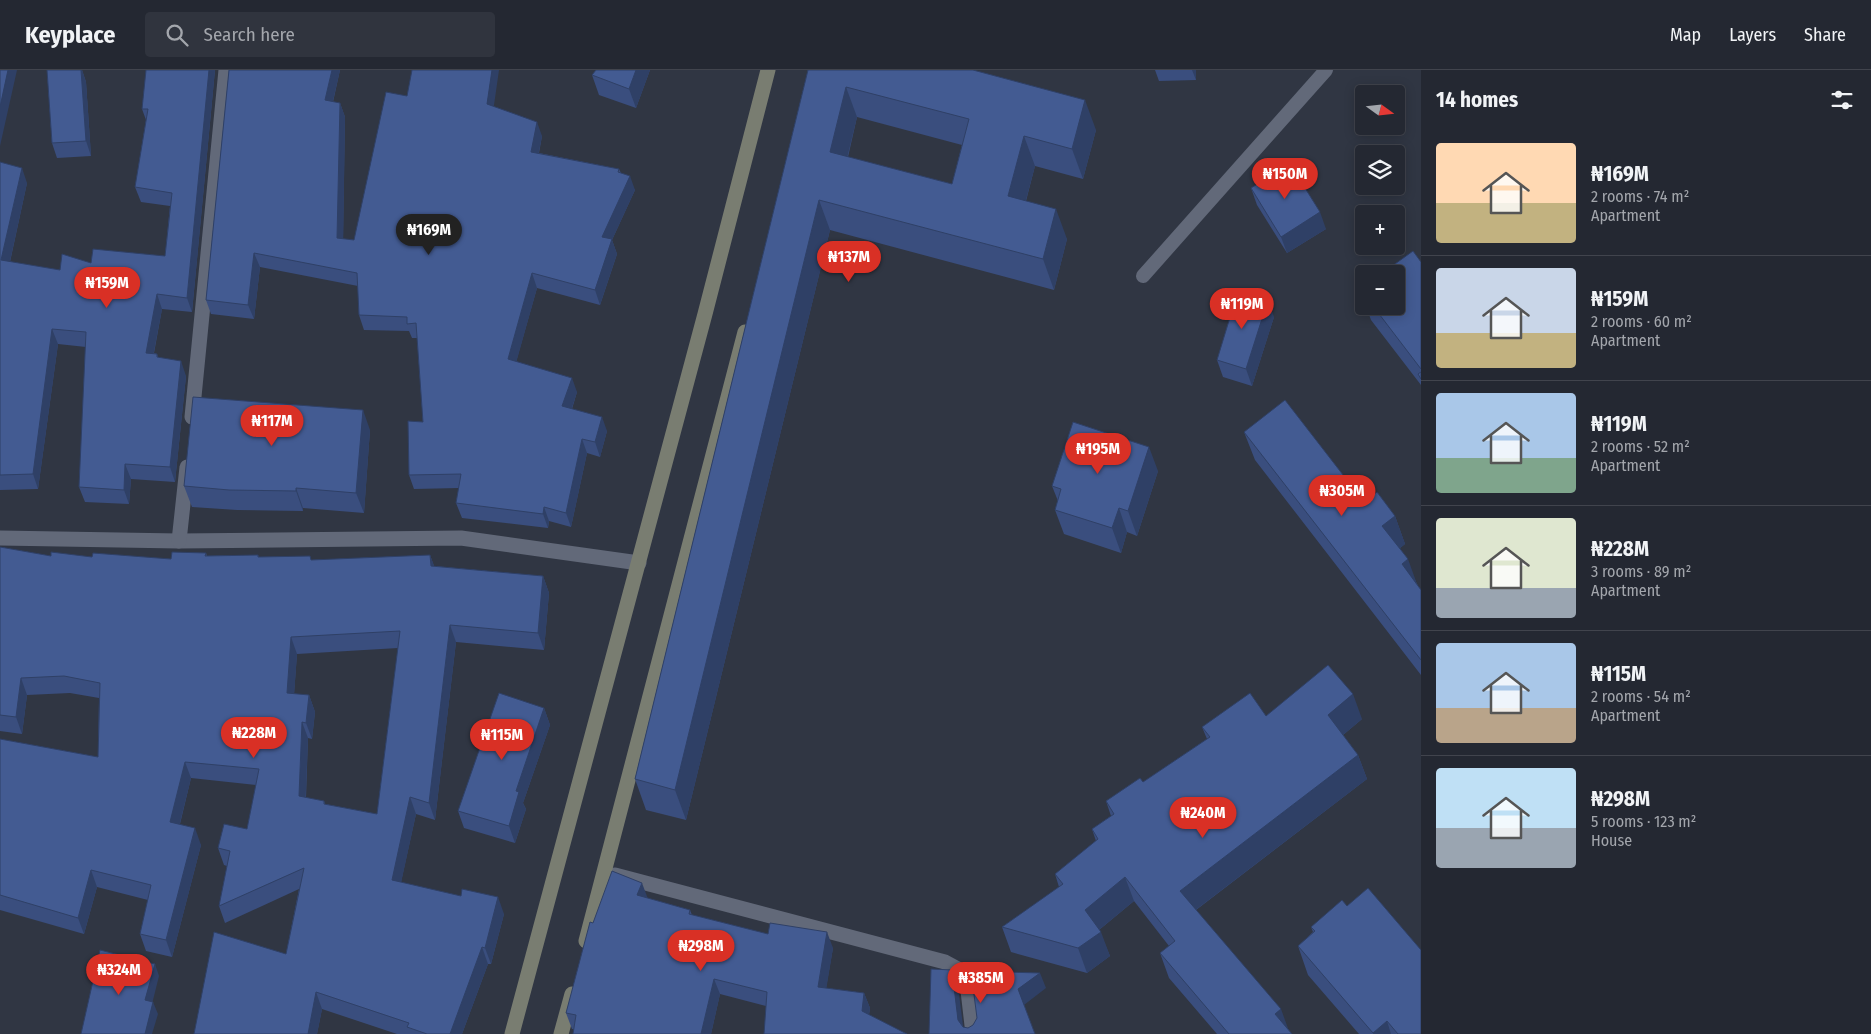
<!DOCTYPE html>
<meta charset="utf-8">
<style>
:root{--surface:#242832;--page:#30343e;--text:#f1f3f6;--muted:#a3a6ac;--line:#41444d;--accent:#d93025}
body{margin:0;font-family:"Fira Sans Condensed",sans-serif;background:var(--page);color:var(--text);height:100vh;display:flex;flex-direction:column;font-size:19px;white-space:nowrap}
*{box-sizing:border-box;margin:0}
p{font-size:16px;color:var(--muted)}
.icon{flex:none;width:28px;height:28px;fill:none;stroke:currentColor;stroke-width:2;stroke-linecap:round;stroke-linejoin:round}
.map{position:relative;flex:1;overflow:hidden}
.sheet{display:flex;flex-direction:column;background:var(--surface);width:450px}
.sheet>*{flex:none}
.needle{width:32px;rotate:105deg}
.tools{position:absolute;left:1355px;top:15px;display:grid;gap:10px}
.tools a{display:grid;place-items:center;width:50px;height:50px;border-radius:5px;background:var(--surface);box-shadow:0 2px 12px #0003,0 0 0 1px var(--line);font-size:25px}
.price{position:absolute;translate:-50% -42px;padding:0 11px;border-radius:18px;background:var(--accent);color:#fff;font-size:16px;line-height:32px;filter:drop-shadow(0 1px 2px #0008)}
.price::after{content:'';position:absolute;left:50%;top:30px;width:15px;height:11px;margin-left:-8px;background:inherit;clip-path:polygon(0 0,100% 0,50% 100%)}
.price.current{background:#222;color:#fff}
ul{padding:0;list-style:none}
li{display:flex;align-items:center;gap:15px;height:125px;padding:0 15px}
li+li{border-top:1px solid var(--line)}
li span{display:grid;place-items:center;flex:none;width:140px;height:100px;border-radius:5px;color:#555}
li>.icon{margin-inline-start:auto}
span .icon{width:60px;height:60px;fill:#fffc;stroke-width:1}
li b{font-size:21px}
h2{display:flex;justify-content:space-between;align-items:center;height:60px;padding:0 15px;font-size:21px}
header{display:flex;align-items:center;gap:30px;box-sizing:border-box;height:70px;padding:0 25px;background:var(--surface);border-bottom:1px solid var(--line)}
header strong{font-size:24px}
nav{display:flex;gap:28px;margin-inline-start:auto;font-size:18px}
.search{width:350px;height:45px;background:var(--page);display:flex;align-items:center;gap:12px;box-sizing:border-box;padding:0 18px;border-radius:5px;color:var(--muted);font-size:19px}
main{display:flex;flex:1;min-height:0}
.map>svg:first-child{display:block}
</style>
<header>
<strong>Keyplace</strong>
<div class="search"><svg class="icon" aria-label="search" viewBox="0 0 24 24"><circle cx="10" cy="10" r="6"/><path d="M15 15l6 6"/></svg>Search here</div>
<nav><a>Map</a><a>Layers</a><a>Share</a></nav>
</header>
<main>
<div class="map">
<svg width="1421" height="964" viewBox="0 0 1421 964">
<rect width="100%" height="100%" fill="#303643"/>
<g fill="none" stroke-linecap="round" stroke-linejoin="round">
<path stroke="#626979" stroke-width="14" d="M1143,206L1326,0"/>
<g stroke="#626979" stroke-width="15">
<path d="M192,347L226,0"/>
<path d="M0,468L179,471L461,468L639,493"/>
<path d="M179,471L187,397"/>
<path d="M615,805L945,892L958,899L967,912L973,964"/>
</g>
<g stroke="#797d71" stroke-width="15">
<path d="M586,871L745,262"/>
<path d="M512,964L705,244L768,0"/>
<path d="M561,964L572,924"/>
</g>
</g>
<g fill="#3a4e7e" fill-rule="evenodd">
<path d="M47,0H82L86,12L91,86L57,88L52,73Z"/>
<path d="M215,0L192,242L162,239L154,283L157,284L158,287L186,306L175,412L131,409L129,434L85,432L79,417L86,277L58,274L38,419L0,420V92L27,113L10,192L60,200L91,193L165,186L170,136L141,132L135,117L146,50L142,39Z"/>
<path d="M229,0H340L333,32L340,33L345,47L343,169L354,170L407,26L494,37L542,66L539,83L619,99L621,103L635,120L612,170L617,184L600,235L537,218L516,292L577,322L572,339L607,361L600,387L587,383L571,457L549,451L548,458L462,448L456,433L459,418L414,419L409,405L423,352L417,268H412L409,261L364,260L359,245L358,216L260,197L254,249L211,244L206,230Z"/>
<path d="M650,0L636,38L599,25L592,5Z"/>
<path d="M808,0L1096,60L1083,109L1035,96L1026,131L1067,169L1054,220L830,160L686,750L646,740L635,709ZM857,47L962,75L952,114L848,87Z"/>
<path d="M1155,0H1196V10L1159,11Z"/>
<path d="M1251,118L1326,159L1287,183L1257,135Z"/>
<path d="M1421,192V315L1371,250L1366,236H1396Z"/>
<path d="M1364,216V231L1360,219Z"/>
<path d="M1274,247L1252,316L1223,307L1217,290Z"/>
<path d="M370,360L364,443L303,438V441L237,440L192,437L184,416Z"/>
<path d="M1244,362L1364,432L1395,446L1405,474L1400,478L1418,516L1421,520V605L1255,390Z"/>
<path d="M1158,401L1137,466L1127,462L1121,483L1064,464L1055,440L1058,431L1052,416Z"/>
<path d="M0,477L51,486L171,489L206,483L207,486L258,485L259,487L312,490L430,485L434,496L543,506L549,523L544,580L456,572L435,750L416,744L401,812L504,844L491,894H488L462,964H397L322,939L317,964H194L286,884L299,819L225,853L219,836L227,796L224,795L218,778L247,759L256,715L191,708L180,754L201,775L172,887L146,881L140,864L148,830L97,817L84,864L0,840V669L98,687L99,628L70,623L27,625L22,664L0,661ZM398,578L377,744L325,734L324,731L306,728L308,668L312,669L315,642L309,625L294,624L297,584Z"/>
<path d="M544,638L550,655L523,733L526,739L515,773L464,758L458,741Z"/>
<path d="M1266,646L1362,649L1343,665L1358,685L1367,709L1196,840L1292,964H1217L1169,908L1160,883L1169,876L1134,831L1099,860L1110,886L1087,903L1011,882L1002,857L1059,817L1055,804L1096,771L1092,759L1111,746L1106,731L1143,712L1207,669L1202,657Z"/>
<path d="M647,828L690,840L692,845L768,864L833,878L826,918L864,923L870,938L869,945L766,936L720,924L711,964H573L574,959H572L566,943L593,853Z"/>
<path d="M1347,836L1421,964H1359L1308,905L1298,876L1313,862L1311,857Z"/>
</g>
<g fill="#2f4066">
<path d="M8,0H17L0,76V37Z"/>
<path d="M81,0H82L86,12L91,86L86,71Z"/>
<path d="M209,0H215L192,242L187,228Z"/>
<path d="M332,0H340L330,44L325,30Z"/>
<path d="M492,0H499L492,49L487,34Z"/>
<path d="M636,0H650L636,38L629,19Z"/>
<path d="M1192,0H1196V10Z"/>
<path d="M846,17L857,47L841,113L830,82Z"/>
<path d="M1085,30L1096,60L1083,109L1072,79Z"/>
<path d="M340,33L345,47L343,183L337,168Z"/>
<path d="M537,52L542,66L536,96L531,82Z"/>
<path d="M1024,66L1035,96L1019,156L1008,126Z"/>
<path d="M22,98L27,113L7,205L1,190Z"/>
<path d="M630,106L635,120L612,170L617,184L600,235L595,220L602,167Z"/>
<path d="M819,130L830,160L686,750L675,720Z"/>
<path d="M1056,139L1067,169L1054,220L1043,189Z"/>
<path d="M1320,142L1326,159L1287,183L1281,167Z"/>
<path d="M254,183L260,197L254,249L248,235Z"/>
<path d="M532,203L537,218L513,304L508,289Z"/>
<path d="M157,224L162,239L151,297L146,283Z"/>
<path d="M1268,230L1274,247L1252,316L1246,299Z"/>
<path d="M52,259L58,274L38,419L33,404Z"/>
<path d="M181,291L186,306L175,412L170,397Z"/>
<path d="M572,308L577,322L568,350L562,336Z"/>
<path d="M363,340L370,360L364,443L356,423Z"/>
<path d="M602,347L607,361L600,387L595,372Z"/>
<path d="M582,369L587,383L571,457L566,443Z"/>
<path d="M1149,377L1158,401L1137,466L1128,441Z"/>
<path d="M125,394L131,409L129,434L124,420Z"/>
<path d="M296,418L303,438V441L296,421Z"/>
<path d="M544,437L549,451L548,458L543,444Z"/>
<path d="M1119,438L1127,462L1121,483L1112,458Z"/>
<path d="M1395,446L1405,474L1393,484L1382,456Z"/>
<path d="M430,485L436,501L431,496Z"/>
<path d="M1408,489L1418,517L1402,494Z"/>
<path d="M543,506L549,523L544,580L538,563Z"/>
<path d="M450,555L456,572L435,750L429,733Z"/>
<path d="M291,567L297,584L293,640L287,623Z"/>
<path d="M21,608L27,625L22,664L16,647Z"/>
<path d="M1353,624L1362,649L1337,670L1328,645Z"/>
<path d="M309,625L315,642L312,669L306,653Z"/>
<path d="M544,638L550,655L523,733L526,739L515,773L509,756L516,721Z"/>
<path d="M302,652L308,668L305,743L299,726Z"/>
<path d="M1358,685L1367,709L1189,845L1180,821Z"/>
<path d="M185,692L191,708L176,769L170,752Z"/>
<path d="M410,727L416,744L398,827L392,810Z"/>
<path d="M195,758L201,775L172,887L166,870Z"/>
<path d="M91,800L97,817L84,864L78,848Z"/>
<path d="M1125,807L1134,831L1094,864L1085,840Z"/>
<path d="M642,813L648,829L637,825Z"/>
<path d="M498,827L504,844L491,894L485,878Z"/>
<path d="M827,862L833,878L824,933L818,917Z"/>
<path d="M1101,862L1110,886L1087,903L1078,878Z"/>
<path d="M482,877L488,894L462,964H450Z"/>
<path d="M155,894L159,906L150,942L145,930Z"/>
<path d="M952,900L958,916L964,964L958,950Z"/>
<path d="M1040,903L1046,918L1024,935L1018,919Z"/>
<path d="M714,909L720,924L711,964H701Z"/>
<path d="M316,922L322,939L317,964H308Z"/>
<path d="M864,923L870,938L867,957L862,941Z"/>
<path d="M153,932L158,944L152,964H145Z"/>
<path d="M1281,939L1290,964L1275,944Z"/>
<path d="M1387,951L1391,964H1373V963Z"/>
</g>
<g fill="#435b92" stroke="#2f4066" fill-rule="evenodd">
<path d="M0,0H8L0,37Z"/>
<path d="M47,0H81L86,71L52,73Z"/>
<path d="M146,0H209L187,228L157,224L146,283L157,284V287L181,291L170,397L125,394L124,420L79,417L86,262L52,259L33,404L0,405V92L22,98L1,190L60,200L62,184L91,193L93,179L165,186L172,123L135,117L148,39H142Z"/>
<path d="M229,0H332L325,30L340,33L337,168L354,170L386,22L407,26L412,0H492L487,34L537,52L531,82L619,99L618,102L630,106L602,167L612,169L595,220L532,203L508,289L572,308L562,336L602,347L595,372L582,369L566,443L544,437L543,444L456,433L461,404L409,405L408,351L423,352L416,253L407,254V247L359,245L357,203L254,183L248,235L206,230Z"/>
<path d="M596,0H636L629,19L592,5Z"/>
<path d="M808,0H973L1085,30L1072,79L1024,66L1008,126L1056,139L1043,189L819,130L675,720L635,709ZM846,17L969,49L952,114L830,82Z"/>
<path d="M1290,94L1320,142L1281,167L1251,118Z"/>
<path d="M1413,181L1421,192V299L1373,236H1396V204H1381Z"/>
<path d="M1364,216V225L1360,219Z"/>
<path d="M1238,221L1268,230L1246,299L1217,290Z"/>
<path d="M1421,302V309L1418,304Z"/>
<path d="M193,327L363,340L356,423L296,418V421L229,420L184,416Z"/>
<path d="M1285,330L1364,432L1377,422L1395,446L1382,456L1408,489L1402,494L1421,520V590L1244,362Z"/>
<path d="M1073,352L1149,377L1128,441L1119,438L1112,458L1055,440L1061,419L1052,416Z"/>
<path d="M0,477L51,486V482L92,487L93,483L171,489L172,482L206,483L205,486L258,485V487L310,486L311,490L430,485L431,496L543,506L538,563L450,555L429,733L410,727L392,810L461,826L462,819L498,827L485,878L482,877L450,964H427L407,957L409,953L316,922L308,964H194L214,862L286,884L304,798L219,836L230,781L218,778L224,754L247,759L259,699L185,692L170,752L195,758L166,870L140,864L151,815L91,800L78,848L0,825V669L98,687L100,613L64,606L21,608L16,647L0,645ZM400,561L377,744L324,734V731L299,726L302,652L306,653L309,625L287,623L291,567Z"/>
<path d="M1328,595L1353,624L1328,645L1358,685L1180,821L1281,939L1275,944L1292,964H1229L1160,883L1175,871L1125,807L1085,840L1101,862L1078,878L1002,857L1063,814L1055,804L1098,769L1092,759L1114,744L1106,731L1140,708L1143,712L1210,667L1202,657L1250,623L1266,646Z"/>
<path d="M499,623L544,638L516,721L519,722L509,756L458,741Z"/>
<path d="M612,801L642,813L637,825L690,840L689,844L768,864L770,853L827,862L818,917L864,923L862,941L907,964H764L767,922L714,909L701,964H573L576,945L566,943L590,852L593,853Z"/>
<path d="M1368,818L1421,880V964H1398L1387,951L1373,963L1298,876L1315,861L1311,857L1342,830L1347,836Z"/>
<path d="M100,880L155,894L145,930L153,932L145,964H81Z"/>
<path d="M931,899L952,900L958,950L963,957L968,958L973,955L977,948L971,901L1040,903L1018,919L1035,964H929Z"/>
</g>
</svg>
<div class="tools">
<a><svg class="needle" viewBox="-14 -14 28 28"><path d="M0-13l5 13h-10z" fill="#e53935"/><path d="M0 13l5-13h-10z" fill="#a3a6ac"/></svg></a>
<a><svg class="icon" aria-label="layers" viewBox="0 0 24 24"><path d="M12 4l9 5-9 5-9-5zM3 14l9 5 9-5"/></svg></a>
<a>+</a>
<a>−</a>
</div>
<b class="price" style="left:1285px;top:130px">₦150M</b>
<b class="price current" style="left:429px;top:186px">₦169M</b>
<b class="price" style="left:849px;top:213px">₦137M</b>
<b class="price" style="left:107px;top:239px">₦159M</b>
<b class="price" style="left:1242px;top:260px">₦119M</b>
<b class="price" style="left:272px;top:377px">₦117M</b>
<b class="price" style="left:1098px;top:405px">₦195M</b>
<b class="price" style="left:1342px;top:447px">₦305M</b>
<b class="price" style="left:254px;top:689px">₦228M</b>
<b class="price" style="left:502px;top:691px">₦115M</b>
<b class="price" style="left:1203px;top:769px">₦240M</b>
<b class="price" style="left:701px;top:902px">₦298M</b>
<b class="price" style="left:119px;top:926px">₦324M</b>
<b class="price" style="left:981px;top:934px">₦385M</b>
</div>
<section class="sheet">
<h2>14 homes<svg class="icon" aria-label="filters" viewBox="0 0 24 24"><path d="M4 7h16M4 17h16"/><circle cx="9" cy="7" r="2"/><circle cx="15" cy="17" r="2"/></svg></h2>
<ul>
<li><span style="background:linear-gradient(#ffd9b3 60%,#c2b280 0)"><svg class="icon" aria-label="home" viewBox="0 0 24 24"><path d="M3 11l9-7 9 7M6 9v11h12V9"/></svg></span><div><b>₦169M</b><p>2 rooms · 74 m²</p><p>Apartment</p></div></li>
<li><span style="background:linear-gradient(#c9d6e8 65%,#c2b280 0)"><svg class="icon" aria-label="home" viewBox="0 0 24 24"><path d="M3 11l9-7 9 7M6 9v11h12V9"/></svg></span><div><b>₦159M</b><p>2 rooms · 60 m²</p><p>Apartment</p></div></li>
<li><span style="background:linear-gradient(#a9c7e8 65%,#7fa58c 0)"><svg class="icon" aria-label="home" viewBox="0 0 24 24"><path d="M3 11l9-7 9 7M6 9v11h12V9"/></svg></span><div><b>₦119M</b><p>2 rooms · 52 m²</p><p>Apartment</p></div></li>
<li><span style="background:linear-gradient(#dfe7d0 70%,#9aa5b1 0)"><svg class="icon" aria-label="home" viewBox="0 0 24 24"><path d="M3 11l9-7 9 7M6 9v11h12V9"/></svg></span><div><b>₦228M</b><p>3 rooms · 89 m²</p><p>Apartment</p></div></li>
<li><span style="background:linear-gradient(#a9c7e8 65%,#b9a48a 0)"><svg class="icon" aria-label="home" viewBox="0 0 24 24"><path d="M3 11l9-7 9 7M6 9v11h12V9"/></svg></span><div><b>₦115M</b><p>2 rooms · 54 m²</p><p>Apartment</p></div></li>
<li><span style="background:linear-gradient(#bfe0f5 60%,#9aa5b1 0)"><svg class="icon" aria-label="home" viewBox="0 0 24 24"><path d="M3 11l9-7 9 7M6 9v11h12V9"/></svg></span><div><b>₦298M</b><p>5 rooms · 123 m²</p><p>House</p></div></li>
</ul>
</section>
</main>
